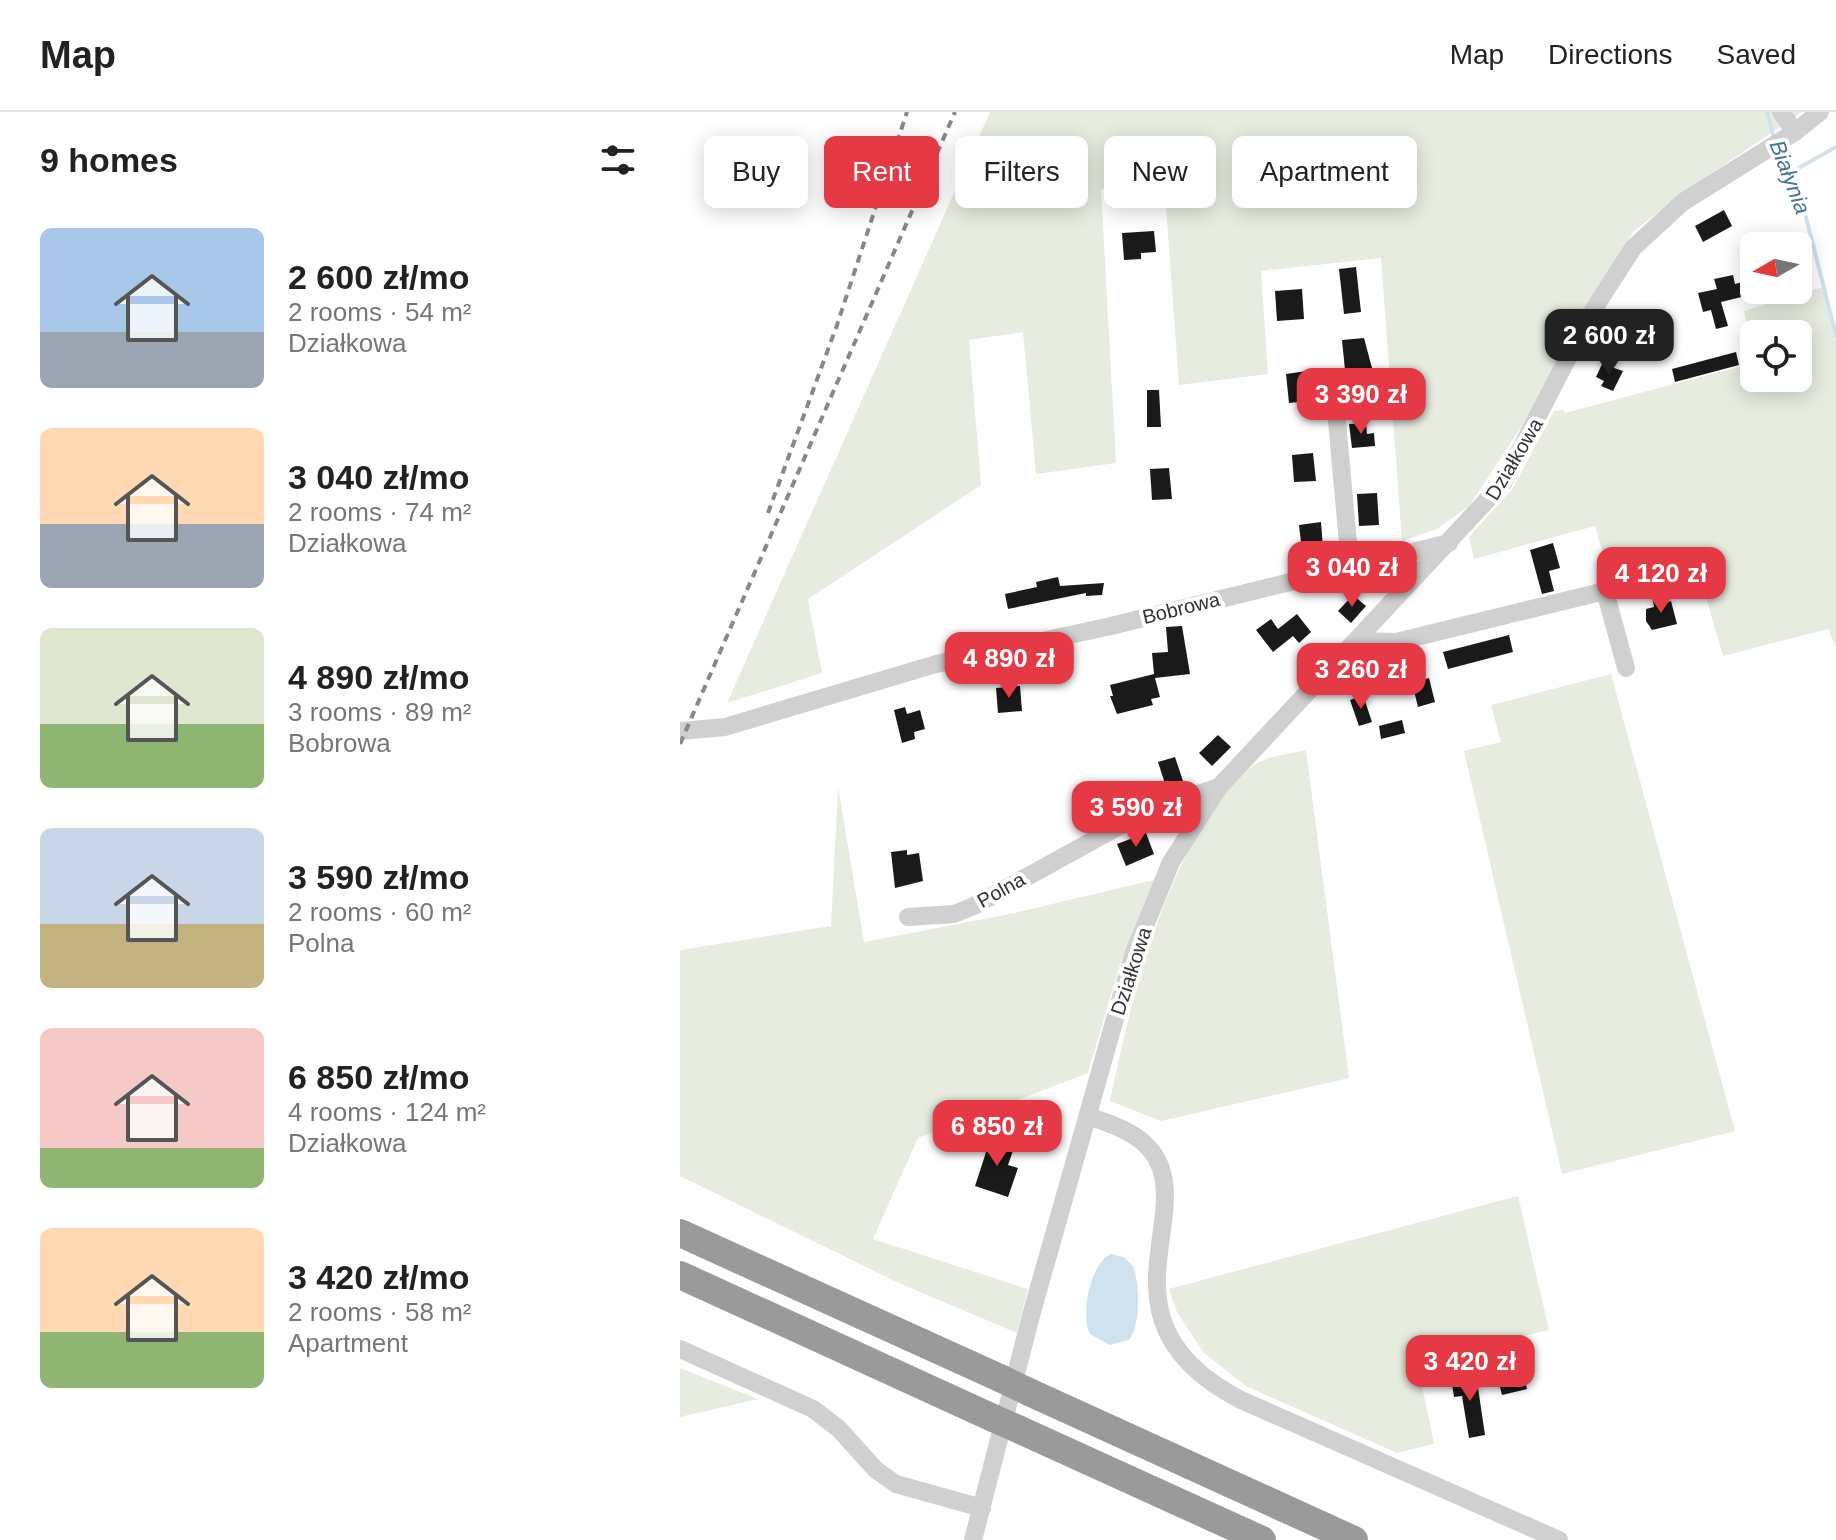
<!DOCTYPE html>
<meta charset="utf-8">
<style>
:root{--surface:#fff;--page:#f6f6f6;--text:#222;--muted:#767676;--line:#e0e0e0;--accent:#e63946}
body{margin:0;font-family:Arial,sans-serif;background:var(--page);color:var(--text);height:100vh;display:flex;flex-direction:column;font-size:30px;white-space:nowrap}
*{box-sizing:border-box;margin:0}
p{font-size:26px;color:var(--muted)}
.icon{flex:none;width:44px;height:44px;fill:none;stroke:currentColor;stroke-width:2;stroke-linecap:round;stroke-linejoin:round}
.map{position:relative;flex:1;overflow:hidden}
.drawer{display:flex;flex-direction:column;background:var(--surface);width:680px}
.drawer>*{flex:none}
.hud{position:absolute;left:24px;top:24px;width:760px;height:72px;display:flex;gap:16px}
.needle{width:52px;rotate:261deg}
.controls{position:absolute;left:1060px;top:120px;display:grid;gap:16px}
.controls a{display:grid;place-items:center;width:72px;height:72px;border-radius:12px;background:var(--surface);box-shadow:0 4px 20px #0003;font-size:40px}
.price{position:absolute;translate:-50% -68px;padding:0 18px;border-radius:16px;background:var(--accent);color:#fff;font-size:26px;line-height:52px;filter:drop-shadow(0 2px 4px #0008)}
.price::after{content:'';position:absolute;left:50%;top:48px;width:24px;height:18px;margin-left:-12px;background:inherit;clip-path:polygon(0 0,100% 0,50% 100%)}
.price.selected{background:#222;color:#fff}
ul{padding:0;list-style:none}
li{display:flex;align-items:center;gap:24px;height:200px;padding:0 40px}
li span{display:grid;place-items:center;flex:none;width:224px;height:160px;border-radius:12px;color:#555}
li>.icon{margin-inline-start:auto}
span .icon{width:96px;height:96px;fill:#fffc;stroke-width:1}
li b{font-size:34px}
h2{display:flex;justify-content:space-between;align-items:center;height:96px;padding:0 40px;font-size:34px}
.chip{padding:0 28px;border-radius:12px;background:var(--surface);box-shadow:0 4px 20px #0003;font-size:28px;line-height:72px}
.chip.selected{background:var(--accent);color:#fff}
header{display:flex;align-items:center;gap:48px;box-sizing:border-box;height:112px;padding:0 40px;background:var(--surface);border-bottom:2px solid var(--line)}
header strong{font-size:38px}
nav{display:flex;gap:44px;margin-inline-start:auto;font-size:28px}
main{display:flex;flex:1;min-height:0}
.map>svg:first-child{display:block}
</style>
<header>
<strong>Map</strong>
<nav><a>Map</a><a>Directions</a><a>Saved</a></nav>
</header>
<main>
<section class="drawer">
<h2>9 homes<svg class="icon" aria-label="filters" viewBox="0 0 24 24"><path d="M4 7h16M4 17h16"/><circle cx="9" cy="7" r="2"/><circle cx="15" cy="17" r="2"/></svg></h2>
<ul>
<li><span style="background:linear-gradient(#a9c7e8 65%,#9aa5b1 0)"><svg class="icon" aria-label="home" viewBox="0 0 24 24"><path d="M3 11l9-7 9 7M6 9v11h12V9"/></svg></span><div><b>2 600 zł/mo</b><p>2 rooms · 54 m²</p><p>Działkowa</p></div></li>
<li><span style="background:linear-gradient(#ffd9b3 60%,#9aa5b1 0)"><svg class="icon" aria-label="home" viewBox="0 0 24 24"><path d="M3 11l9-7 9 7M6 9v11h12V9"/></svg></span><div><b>3 040 zł/mo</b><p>2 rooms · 74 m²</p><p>Działkowa</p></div></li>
<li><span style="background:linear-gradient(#dfe7d0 60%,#8fb573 0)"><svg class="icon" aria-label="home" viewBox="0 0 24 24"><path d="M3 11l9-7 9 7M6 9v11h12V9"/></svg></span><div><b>4 890 zł/mo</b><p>3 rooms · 89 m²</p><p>Bobrowa</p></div></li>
<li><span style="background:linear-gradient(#c9d6e8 60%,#c2b280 0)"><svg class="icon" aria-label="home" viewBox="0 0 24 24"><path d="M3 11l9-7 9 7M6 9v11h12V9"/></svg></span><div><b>3 590 zł/mo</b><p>2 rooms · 60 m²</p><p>Polna</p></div></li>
<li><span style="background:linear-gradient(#f6c9c9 75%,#8fb573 0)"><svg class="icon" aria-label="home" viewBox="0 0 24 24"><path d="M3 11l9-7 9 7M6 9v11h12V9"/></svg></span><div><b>6 850 zł/mo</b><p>4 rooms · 124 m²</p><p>Działkowa</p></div></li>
<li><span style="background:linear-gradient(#ffd9b3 65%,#8fb573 0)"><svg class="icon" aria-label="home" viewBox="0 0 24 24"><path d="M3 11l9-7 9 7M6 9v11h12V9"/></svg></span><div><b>3 420 zł/mo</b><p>2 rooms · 58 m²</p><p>Apartment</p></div></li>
</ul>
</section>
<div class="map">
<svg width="1156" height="1428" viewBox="0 0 1156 1428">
<rect width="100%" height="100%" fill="#fff"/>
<g fill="#e6ecdf" fill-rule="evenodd">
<path d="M310,0H1122L1004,80L954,119L908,190L863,282L789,394L757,417L722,429L701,146L581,159L588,262L499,273L484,67L421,77L436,351L356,362L343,220L289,228L301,373L128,487L142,561L47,591Z"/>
<path d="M1143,175L1156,223V536L1148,517L1043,544L1017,454L931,469L915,414L794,447L789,425L833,376L874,299L884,298L885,301L1073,251L1064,199ZM1074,222H1118V266H1074Z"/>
<path d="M931,562L1055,1019L882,1062L784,639L821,630L811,593Z"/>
<path d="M626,638L669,966L481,1009L430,989C451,888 490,720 574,653C586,644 611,642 626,638Z"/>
<path d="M158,675L184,830L325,803L474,768L441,849L408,961L238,1026L193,1127L348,1177L337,1221L219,1171L0,1064V838L151,814Z"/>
<path d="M838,1084L869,1218L737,1250L754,1332L717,1341L566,1274L524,1241L497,1200L489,1177Z"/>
<path d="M0,1256L78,1287L0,1305Z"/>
</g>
<path fill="#cfe2ee" d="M431,1142L444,1145L453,1154C460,1173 461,1211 449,1228L430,1233L410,1222C400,1203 410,1151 431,1142Z"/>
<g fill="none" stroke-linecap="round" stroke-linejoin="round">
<g stroke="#cfe2ee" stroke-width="4">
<path d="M1087,0L1094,26"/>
<path d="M1098,38L1106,58L1112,59L1118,74L1156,223"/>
<path d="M1113,59L1156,35"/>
</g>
</g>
<g fill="#1a1a1a">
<path d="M1044,98L1052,114L1023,130L1015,114Z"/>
<path d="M474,119L476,140L461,141V147L444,148L442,121Z"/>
<path d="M676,155L681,200L664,202L659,157Z"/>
<path d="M1053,163L1055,172L1074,167V182L1041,190L1048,214L1036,217L1031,198L1023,200L1018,181L1037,177L1034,167Z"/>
<path d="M622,177L624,207L597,209L595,179Z"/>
<path d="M684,226L692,256L665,258L662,228Z"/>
<path d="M1056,240L1059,253L995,270L992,257Z"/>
<path d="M922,252L943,259L933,279L921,274L924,269L916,265Z"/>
<path d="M627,259L630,289L609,291L606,262Z"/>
<path d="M467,278H479L481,315H467Z"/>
<path d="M686,311L687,322L694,321L695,334L672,336L669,312Z"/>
<path d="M633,341L636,369L614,370L612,343Z"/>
<path d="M489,356L492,387L472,388L470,357Z"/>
<path d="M697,381L699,413L679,414L677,382Z"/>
<path d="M641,410L643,436L622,439L619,413Z"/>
<path d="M873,431L880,456L869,459L874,479L862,482L850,438Z"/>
<path d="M378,465L380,474L424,471L422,483L406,484V481L328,497L325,482L357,475L356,470Z"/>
<path d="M673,483L686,494L671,511L658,499Z"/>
<path d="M985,486L986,491L991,489L997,512L972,518L966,509V497L974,495L973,489Z"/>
<path d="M617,502L631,520L619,531L613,524L593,540L576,518L591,507L598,517Z"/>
<path d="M502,514L510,562L475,566L480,585L471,587L473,593L437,602L430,584H433L430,573L474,562L472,541L488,540L486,515Z"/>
<path d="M829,523L833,540L768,557L763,540Z"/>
<path d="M749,566L755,590L738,595L732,571Z"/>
<path d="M340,574L342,599L318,601L316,576Z"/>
<path d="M683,583L692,610L679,614L670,588Z"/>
<path d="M225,595L227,602L240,598L245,617L234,620L235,627L222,631L214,598Z"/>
<path d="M722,608L725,621L701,627L699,614Z"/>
<path d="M538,623L551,635L532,654L519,641Z"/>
<path d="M495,645L503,669L486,675L478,650Z"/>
<path d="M466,721L474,742L446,754L437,732Z"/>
<path d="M227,738V743L239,741L243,769L215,776L211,740Z"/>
<path d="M311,1025L335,1033L328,1053L338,1056L328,1085L295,1074Z"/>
<path d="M836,1233L847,1277L822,1283L811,1239Z"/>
<path d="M796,1262L805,1323L789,1326L782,1284L774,1285L771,1266Z"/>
</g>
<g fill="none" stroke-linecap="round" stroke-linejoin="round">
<g stroke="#d0d0d0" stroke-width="18">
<path d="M1101,0L1115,20"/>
<path d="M655,287L670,453"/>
<path d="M678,529L716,530L925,479L946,556"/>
<path d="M0,619L45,615L256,552L431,514L769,431"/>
<path d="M228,805L274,802L294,794L461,702L539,675"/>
<path d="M408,1004C425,1010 444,1016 459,1027C537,1086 398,1204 561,1288L879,1428"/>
<path d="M0,1237L133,1297L159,1317L196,1358L216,1372L302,1396"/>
<path d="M293,1428L352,1200L453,843L491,750L539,675L823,371L910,203L953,136L1003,90L1115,20L1140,0"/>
</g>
<g stroke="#9a9a9a" stroke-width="28">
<path d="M0,1121L322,1267"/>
<path d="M0,1163L313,1306"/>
<path d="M349,1280L674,1428"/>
<path d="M338,1317L582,1428"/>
</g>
<g stroke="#888" stroke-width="4" stroke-dasharray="8 6" stroke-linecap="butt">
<path d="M88,401L157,213L227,0"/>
<path d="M0,632L275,0"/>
</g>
<g stroke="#9a9a9a" stroke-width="28">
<path d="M322,1267L349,1280"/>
<path d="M313,1306L338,1317"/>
</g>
</g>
<g text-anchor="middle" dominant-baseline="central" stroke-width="8" stroke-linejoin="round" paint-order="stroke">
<g font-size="20" fill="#333" stroke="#fff">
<text transform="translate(834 347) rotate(-59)">Działkowa</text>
<text transform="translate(501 496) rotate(-14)">Bobrowa</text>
<text transform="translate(321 778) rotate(-29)">Polna</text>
<text transform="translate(451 859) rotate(-72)">Działkowa</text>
</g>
<g font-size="22" font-style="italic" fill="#3f7597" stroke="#fff">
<text transform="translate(1110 65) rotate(69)">Białynia</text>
</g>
</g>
</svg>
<div class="controls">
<a><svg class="needle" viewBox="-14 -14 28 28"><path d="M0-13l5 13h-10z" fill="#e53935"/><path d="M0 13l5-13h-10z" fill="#767676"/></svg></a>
<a><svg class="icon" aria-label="locate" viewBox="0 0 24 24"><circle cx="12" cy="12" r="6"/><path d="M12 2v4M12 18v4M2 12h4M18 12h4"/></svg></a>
</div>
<b class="price selected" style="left:929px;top:265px">2 600 zł</b>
<b class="price" style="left:681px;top:324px">3 390 zł</b>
<b class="price" style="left:672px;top:497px">3 040 zł</b>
<b class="price" style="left:981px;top:503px">4 120 zł</b>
<b class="price" style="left:329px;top:588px">4 890 zł</b>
<b class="price" style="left:681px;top:599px">3 260 zł</b>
<b class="price" style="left:456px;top:737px">3 590 zł</b>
<b class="price" style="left:317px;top:1056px">6 850 zł</b>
<b class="price" style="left:790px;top:1291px">3 420 zł</b>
<div class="hud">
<a class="chip">Buy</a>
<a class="chip selected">Rent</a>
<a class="chip">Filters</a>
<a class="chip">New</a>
<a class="chip">Apartment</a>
</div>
</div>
</main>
